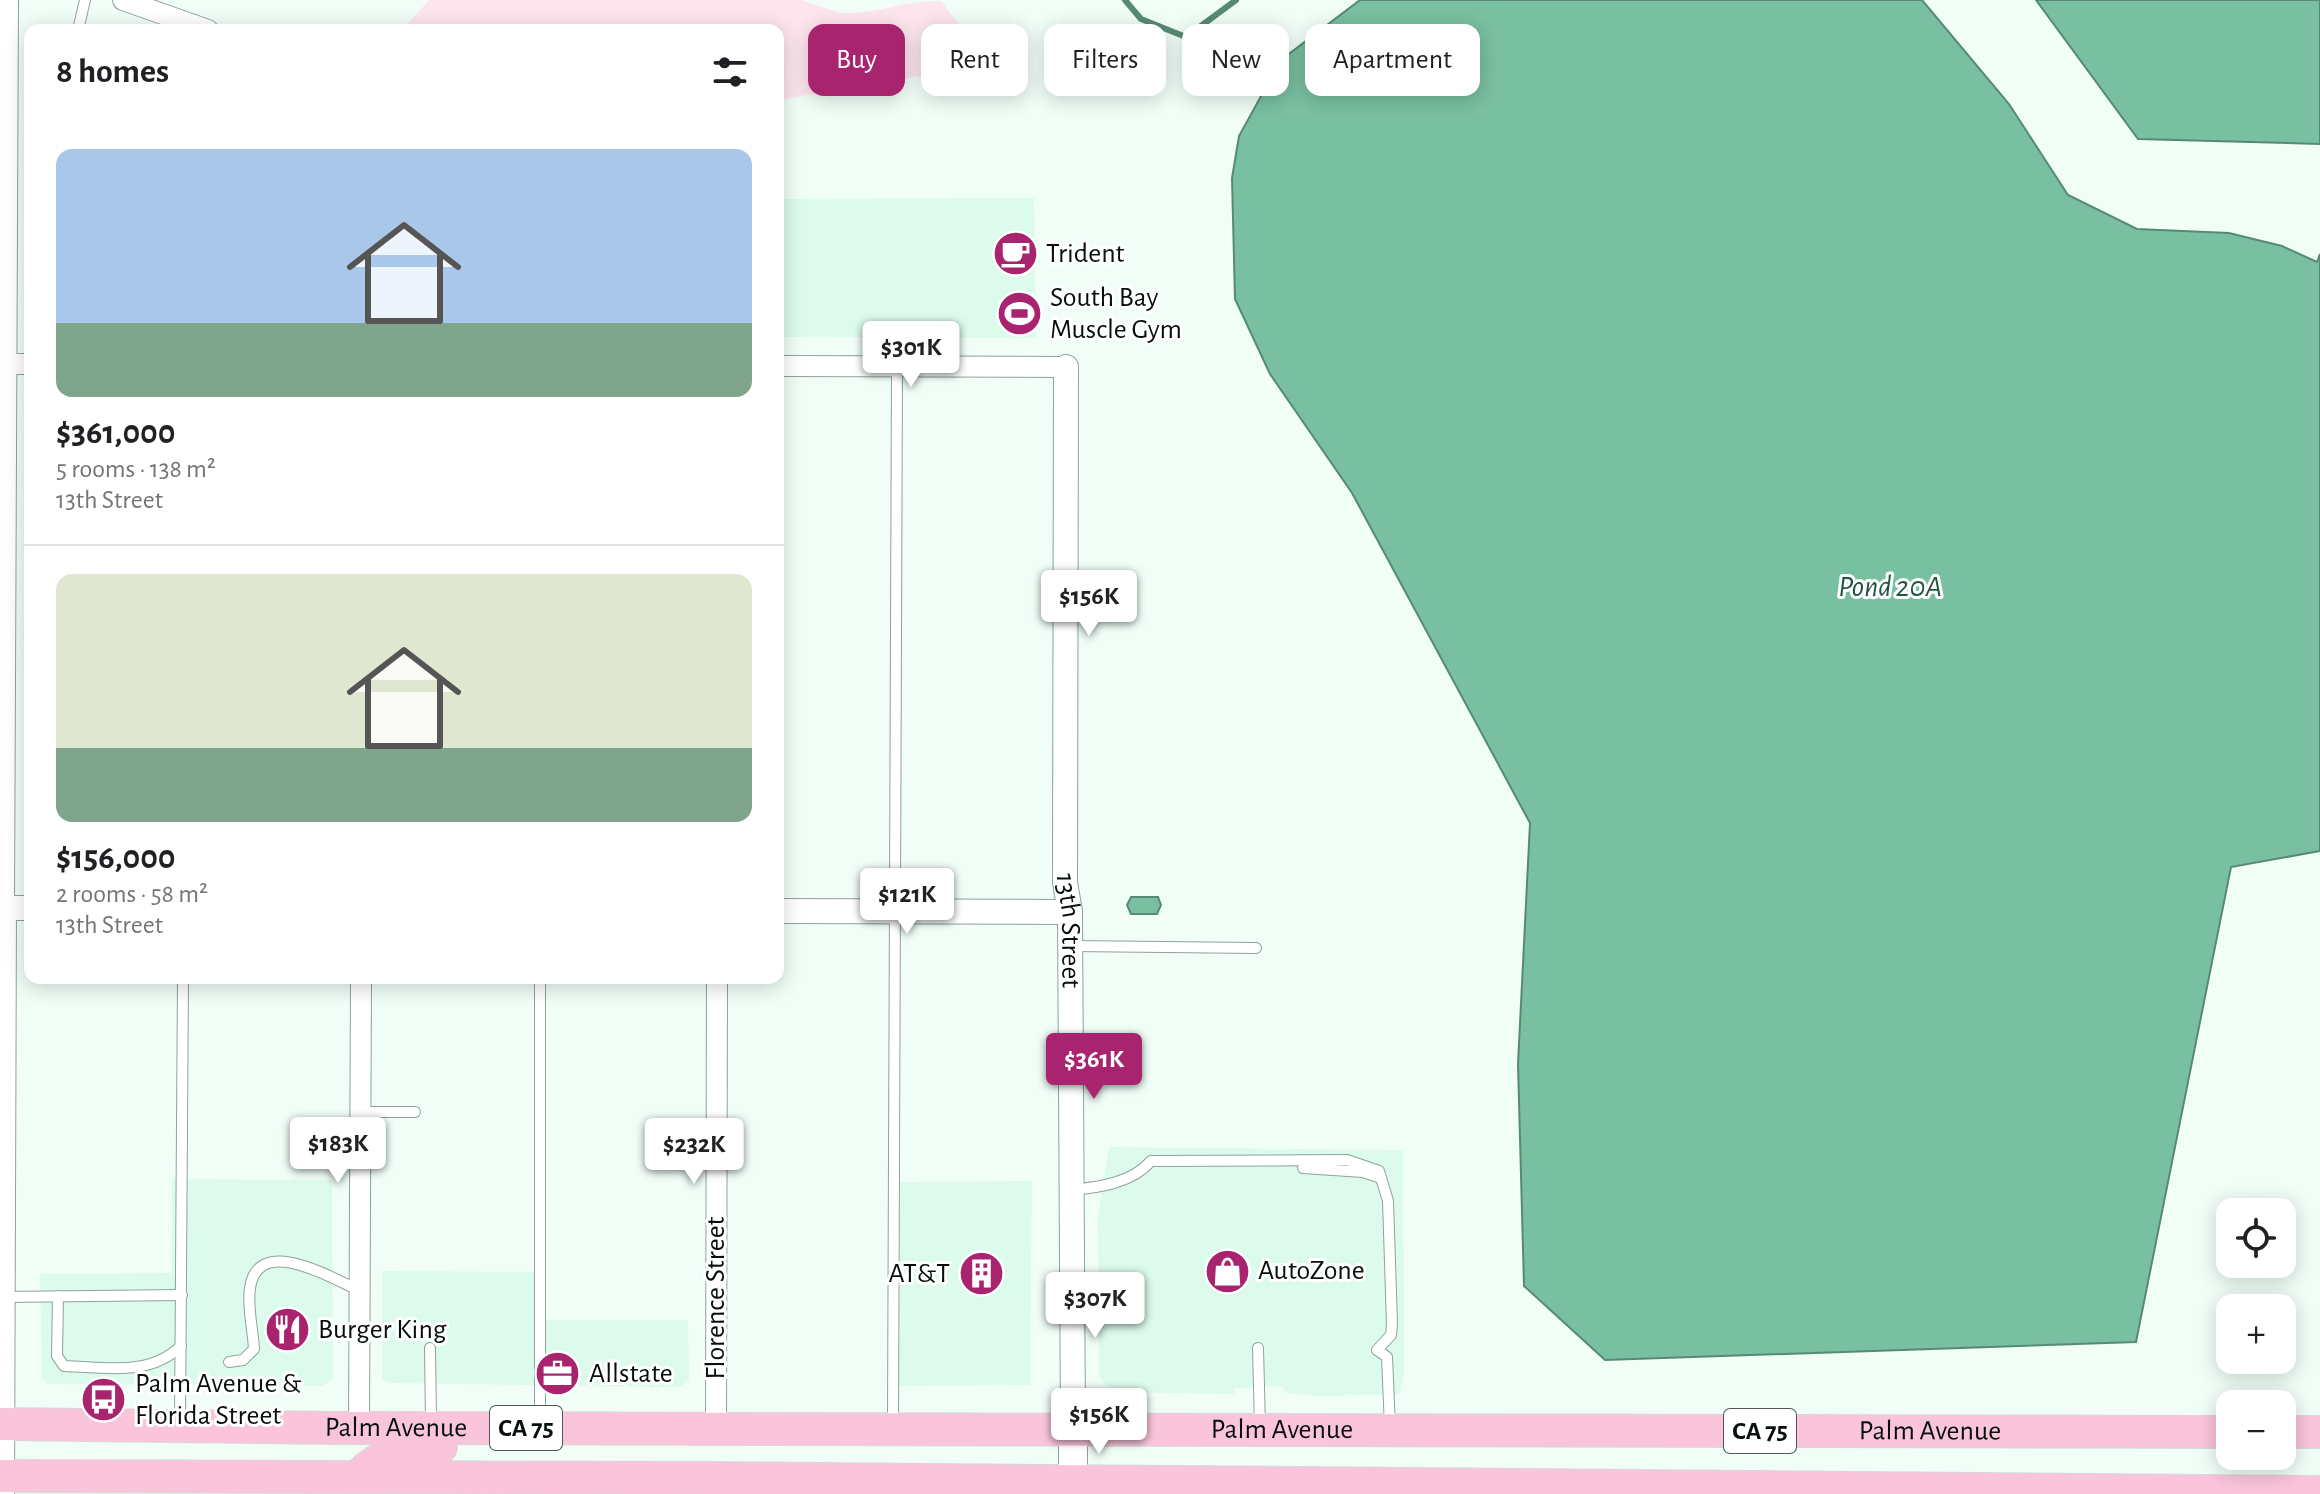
<!DOCTYPE html>
<meta charset="utf-8">
<style>
:root{--surface:#fff;--page:#f6f6f6;--text:#202124;--muted:#757577;--line:#e0e0e0;--accent:#a9246e}
body{margin:0;font-family:"Alegreya Sans",sans-serif;background:var(--page);color:var(--text);height:100vh;display:flex;flex-direction:column;font-size:30px;white-space:nowrap}
*{box-sizing:border-box;margin:0}
p{font-size:26px;color:var(--muted)}
.icon{flex:none;width:44px;height:44px;fill:none;stroke:currentColor;stroke-width:2;stroke-linecap:round;stroke-linejoin:round}
.map{position:relative;flex:1;overflow:hidden}
.details{position:absolute;left:24px;top:24px;width:760px;height:960px;display:flex;flex-direction:column;background:var(--surface);border-radius:16px;box-shadow:0 4px 20px #0003}
.details>*{flex:none}
.guide{position:absolute;left:808px;top:24px;width:760px;height:72px;display:flex;gap:16px}
.fabs{position:absolute;left:2216px;top:1198px;display:grid;gap:16px}
.fabs a{display:grid;place-items:center;width:80px;height:80px;border-radius:16px;background:var(--surface);box-shadow:0 4px 20px #0003;font-size:40px}
.price{position:absolute;translate:-50% -68px;padding:0 18px;border-radius:8px;background:#fff;color:#222;font-size:26px;line-height:52px;filter:drop-shadow(0 2px 4px #0008)}
.price::after{content:'';position:absolute;left:50%;top:48px;width:24px;height:18px;margin-left:-12px;background:inherit;clip-path:polygon(0 0,100% 0,50% 100%)}
.price.current{background:var(--accent);color:#fff}
ul{padding:0;list-style:none}
li{display:grid;align-content:center;gap:16px;height:424px;padding:0 32px}
li+li{border-top:2px solid var(--line)}
li span{display:grid;place-items:center;height:248px;border-radius:16px;color:#555}
li>.icon{margin-inline-start:auto}
span .icon{width:144px;height:144px;fill:#fffc;stroke-width:1}
li b{font-size:34px}
h2{display:flex;justify-content:space-between;align-items:center;height:96px;padding:0 32px;font-size:34px}
.chip{padding:0 28px;border-radius:16px;background:var(--surface);box-shadow:0 4px 20px #0003;font-size:28px;line-height:72px}
.chip.current{background:var(--accent);color:#fff}
.map>svg:first-child{display:block}
</style>
<div class="map">
<svg width="2320" height="1494" viewBox="0 0 2320 1494">
<rect width="100%" height="100%" fill="#f1fef8"/>
<g fill="#dcfbec">
<path d="M1034,198L1036,338L778,337V199Z"/>
<path d="M1109,1147L1403,1150L1404,1374L1400,1394L1320,1396L1286,1393L1282,1386L1235,1388L1234,1394L1112,1392L1099,1376L1098,1216Z"/>
<path d="M172,1179L332,1180L333,1379L323,1386L48,1384L42,1379L40,1274L172,1273Z"/>
<path d="M1032,1181L1030,1385L899,1386L900,1182Z"/>
<path d="M382,1271L536,1272V1320H688L689,1381L680,1387L389,1383L382,1378Z"/>
</g>
<path fill="#fde5ee" d="M429,0H801C816,4 836,14 851,13C882,12 908,0 941,1L985,58L956,70L778,100V30H402Z"/>
<g fill="#79bfa1" stroke="#578a74" stroke-width="2">
<path d="M1360,0H1922L2009,104L2068,195L2137,229L2229,233L2282,246L2317,262L2320,254V851L2231,867L2136,1342L1605,1360L1524,1286L1518,1064L1530,823L1352,493L1270,374L1235,299L1232,178L1239,136L1281,60Z"/>
<path d="M2036,0H2320V144L2138,139Z"/>
<path d="M1131,897H1158L1161,905L1157,914H1131L1127,905Z"/>
</g>
<g fill="none" stroke-linecap="round" stroke-linejoin="round">
<path stroke="#578a74" stroke-width="6" d="M1125,0L1141,19L1186,37L1236,0"/>
<defs>
<g id="service">
<path d="M78,30L85,0"/>
<path d="M1072,946L1256,948"/>
<path d="M540,978V1424"/>
<path d="M361,1112H415"/>
<path d="M1303,1168L1363,1172L1381,1178"/>
<path d="M1072,1190C1100,1187 1132,1183 1151,1161L1347,1160L1379,1171L1388,1201L1392,1324L1391,1335L1377,1350L1387,1357L1390,1427"/>
<path d="M58,1296L57,1356L64,1366C105,1367 149,1377 181,1346"/>
<path d="M4,1297L182,1295"/>
<path d="M430,1348L431,1422"/>
<path d="M1258,1348L1260,1426"/>
<path d="M229,1362L243,1360L254,1349C253,1330 247,1306 250,1288C258,1233 334,1279 360,1291"/>
<path d="M893,1423L897,367"/>
<path d="M180,1424L183,978"/>
</g>
<g id="minor">
<path d="M123,0L208,30"/>
<path d="M0,364H30"/>
<path d="M778,366L1066,367"/>
<path d="M4,908L8,0"/>
<path d="M716,1427L717,978"/>
<path d="M359,1428L361,978"/>
</g>
<g id="tertiary">
<path id="s1" d="M1066,367L1065,882L1070,912L1073,1429"/>
<path d="M0,908H30"/>
<path d="M778,911L1070,912"/>
<path d="M2,1494L4,908"/>
</g>
<path id="secondary" d="M1073,1494V1429"/>
<g id="trunk">
<path id="s2" d="M0,1424L337,1428L2230,1432"/>
<path d="M2282,1432H2320"/>
<path d="M0,1476L713,1478L2320,1492"/>
<path d="M357,1477C384,1449 404,1449 441,1447"/>
</g>
</defs>
<use href="#service" stroke="#8ea399" stroke-width="12"/>
<use href="#minor" stroke="#8ea399" stroke-width="22"/>
<use href="#tertiary" stroke="#8ea399" stroke-width="26"/>
<use href="#secondary" stroke="#8ea399" stroke-width="30"/>
<use href="#trunk" stroke="#d7d9d8" stroke-width="34"/>
<use href="#service" stroke="#fff" stroke-width="10"/>
<use href="#minor" stroke="#fff" stroke-width="20"/>
<use href="#tertiary" stroke="#fff" stroke-width="24"/>
<use href="#secondary" stroke="#fff" stroke-width="28"/>
<use href="#trunk" stroke="#fac4db" stroke-width="32"/>
</g>
<defs>
<symbol id="cafe-disc" viewBox="-11 -11 22 22"><circle r="9.5" fill="#a9246e" stroke="#fff"/><path d="M-5.5-4.5H6V0H3Q3 3.5 0 3.5H-2.5Q-5.5 3.5-5.5 0ZM3-3.2v2h1.7v-2ZM-6 4.5H4V6H-6Z" fill="#fff"/></symbol>
<symbol id="stadium-disc" viewBox="-11 -11 22 22"><circle r="9.5" fill="#a9246e" stroke="#fff"/><path d="M0-5a6.5 5 0 1 0 0 10a6.5 5 0 1 0 0-10ZM-3.5-1.8h7v3.6h-7Z" fill="#fff"/></symbol>
<symbol id="shop-disc" viewBox="-11 -11 22 22"><circle r="9.5" fill="#a9246e" stroke="#fff"/><path d="M-5-2.5h2.3a2.7 3.5 0 0 1 5.4 0H5L5.5 6h-11ZM-1.5-2.5h3a1.5 2.3 0 0 0-3 0Z" fill="#fff"/></symbol>
<symbol id="building-disc" viewBox="-11 -11 22 22"><circle r="9.5" fill="#a9246e" stroke="#fff"/><path d="M-4-6H4V6H1V3H-1V6H-4ZM-2.5-4.3h1.7v1.8h-1.7ZM.8-4.3h1.7v1.8H.8ZM-2.5-1h1.7V.8h-1.7ZM.8-1h1.7V.8H.8Z" fill="#fff"/></symbol>
<symbol id="restaurant-disc" viewBox="-11 -11 22 22"><circle r="9.5" fill="#a9246e" stroke="#fff"/><path d="M-5-6h1v4h1v-4h1v4h1v-4h1v5L-1.5 .5V6h-2V.5L-5-1ZM5-6V6H3V1.5H1.5Q1.5-4 5-6Z" fill="#fff"/></symbol>
<symbol id="office-disc" viewBox="-11 -11 22 22"><circle r="9.5" fill="#a9246e" stroke="#fff"/><path d="M-6-3h4V-5.5h4V-3h4V5H-6ZM-1-4.5V-3h2v-1.5ZM-6 0V1H6V0Z" fill="#fff"/></symbol>
<symbol id="bus-disc" viewBox="-11 -11 22 22"><circle r="9.5" fill="#a9246e" stroke="#fff"/><path d="M-5-6H5V4H4V6H2V4H-2V6H-4V4H-5ZM-3.5-4V0h7V-4ZM-3.5 1.2v1.5H-2V1.2ZM2 1.2v1.5H3.5V1.2Z" fill="#fff"/></symbol>
</defs>
<g fill-rule="evenodd">
<use href="#cafe-disc" x="990" y="228" width="51" height="51"/>
<use href="#stadium-disc" x="994" y="288" width="51" height="51"/>
<use href="#shop-disc" x="1202" y="1246" width="51" height="51"/>
<use href="#building-disc" x="956" y="1248" width="51" height="51"/>
<use href="#restaurant-disc" x="262" y="1304" width="51" height="51"/>
<use href="#office-disc" x="532" y="1348" width="51" height="51"/>
<use href="#bus-disc" x="78" y="1374" width="51" height="51"/>
</g>
<g text-anchor="middle" dominant-baseline="central" stroke-width="6" stroke-linejoin="round" paint-order="stroke">
<g fill="#fff" stroke="#515754" stroke-width="2">
<rect x="490" y="1406" width="72" height="44" rx="6"/>
<rect x="1724" y="1409" width="72" height="44" rx="6"/>
</g>
<g font-size="26" font-weight="bold" fill="#070f0b">
<text x="526" y="1428">CA 75</text>
<text x="1760" y="1431">CA 75</text>
</g>
<g font-size="28" fill="#070f0b" stroke="#fff" text-anchor="start">
<text x="1046" y="254">Trident</text>
<text x="1050" y="298">South Bay<tspan x="1050" dy="32">Muscle Gym</tspan></text>
<text x="1258" y="1271">AutoZone</text>
<text x="950" y="1274" text-anchor="end">AT&amp;T</text>
<text x="318" y="1330">Burger King</text>
<text x="589" y="1374">Allstate</text>
<text x="135" y="1384">Palm Avenue &amp;<tspan x="135" dy="32">Florida Street</tspan></text>
</g>
<g font-size="28" fill="#070f0b" stroke="#fff">
<text stroke="none"><textPath href="#s1" startOffset="564">13th Street</textPath></text>
<text transform="translate(716 1298) rotate(-90)">Florence Street</text>
<text stroke="none"><textPath href="#s2" startOffset="396">Palm Avenue</textPath></text>
<text stroke="none"><textPath href="#s2" startOffset="1282">Palm Avenue</textPath></text>
<text stroke="none"><textPath href="#s2" startOffset="1930">Palm Avenue</textPath></text>
</g>
<g font-size="30" font-style="italic" fill="#1f5641" stroke="#fff">
<text x="1890" y="587">Pond 20A</text>
</g>
</g>
</svg>
<div class="fabs">
<a><svg class="icon" aria-label="locate" viewBox="0 0 24 24"><circle cx="12" cy="12" r="6"/><path d="M12 2v4M12 18v4M2 12h4M18 12h4"/></svg></a>
<a>+</a>
<a>−</a>
</div>
<b class="price" style="left:911px;top:389px">$301K</b>
<b class="price" style="left:1089px;top:638px">$156K</b>
<b class="price" style="left:907px;top:936px">$121K</b>
<b class="price current" style="left:1094px;top:1101px">$361K</b>
<b class="price" style="left:338px;top:1185px">$183K</b>
<b class="price" style="left:694px;top:1186px">$232K</b>
<b class="price" style="left:1095px;top:1340px">$307K</b>
<b class="price" style="left:1099px;top:1456px">$156K</b>
<div class="guide">
<a class="chip current">Buy</a>
<a class="chip">Rent</a>
<a class="chip">Filters</a>
<a class="chip">New</a>
<a class="chip">Apartment</a>
</div>
<section class="details">
<h2>8 homes<svg class="icon" aria-label="filters" viewBox="0 0 24 24"><path d="M4 7h16M4 17h16"/><circle cx="9" cy="7" r="2"/><circle cx="15" cy="17" r="2"/></svg></h2>
<ul>
<li><span style="background:linear-gradient(#a9c7e8 70%,#7fa58c 0)"><svg class="icon" aria-label="home" viewBox="0 0 24 24"><path d="M3 11l9-7 9 7M6 9v11h12V9"/></svg></span><div><b>$361,000</b><p>5 rooms · 138 m²</p><p>13th Street</p></div></li>
<li><span style="background:linear-gradient(#dfe7d0 70%,#7fa58c 0)"><svg class="icon" aria-label="home" viewBox="0 0 24 24"><path d="M3 11l9-7 9 7M6 9v11h12V9"/></svg></span><div><b>$156,000</b><p>2 rooms · 58 m²</p><p>13th Street</p></div></li>
</ul>
</section>
</div>
